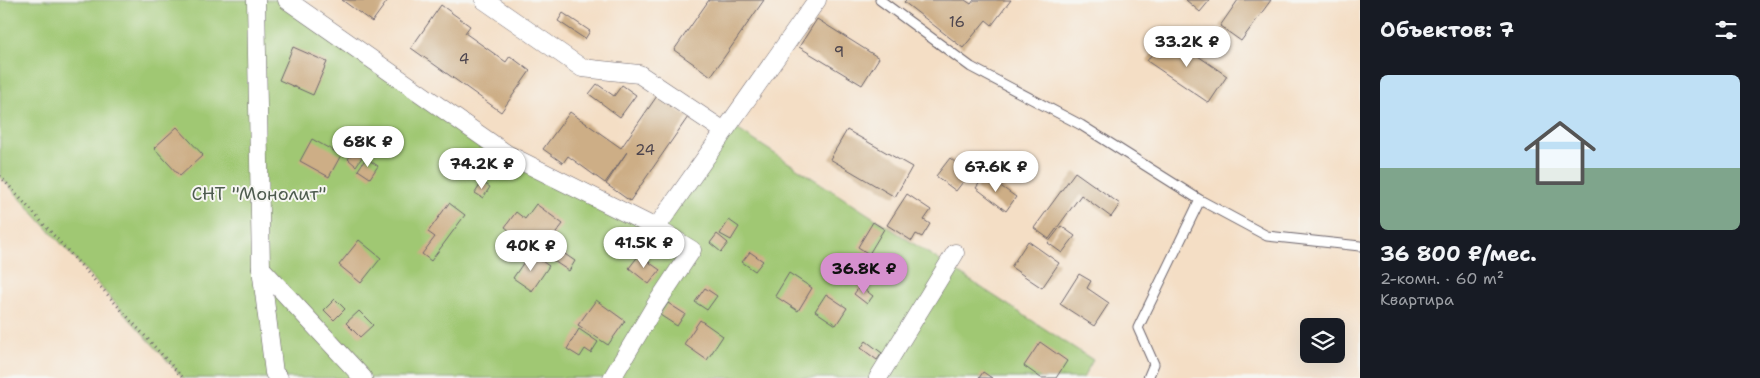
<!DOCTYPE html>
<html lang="ru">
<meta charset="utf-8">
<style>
:root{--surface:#171b24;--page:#242831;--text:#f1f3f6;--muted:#9ea1a6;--accent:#d690ce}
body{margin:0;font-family:"Shantell Sans",sans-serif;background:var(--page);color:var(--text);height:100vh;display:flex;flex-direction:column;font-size:19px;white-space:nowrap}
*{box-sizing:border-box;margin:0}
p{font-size:16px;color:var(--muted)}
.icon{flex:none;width:28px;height:28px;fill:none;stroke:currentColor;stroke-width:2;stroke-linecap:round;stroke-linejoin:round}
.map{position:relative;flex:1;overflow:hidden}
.panel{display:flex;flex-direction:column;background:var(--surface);width:400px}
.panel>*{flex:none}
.controls{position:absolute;left:1300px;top:318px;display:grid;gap:10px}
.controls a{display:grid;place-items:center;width:45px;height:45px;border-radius:8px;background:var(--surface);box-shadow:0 5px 20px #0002;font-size:25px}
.price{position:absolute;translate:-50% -42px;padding:0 11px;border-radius:18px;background:#fff;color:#222;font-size:16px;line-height:32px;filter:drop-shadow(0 1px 2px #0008)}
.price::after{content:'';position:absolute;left:50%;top:30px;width:15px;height:11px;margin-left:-8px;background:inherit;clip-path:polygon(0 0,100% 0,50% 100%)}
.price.selected{background:var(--accent);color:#111}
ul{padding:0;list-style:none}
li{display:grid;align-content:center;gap:10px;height:265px;padding:0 20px}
li span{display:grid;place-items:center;height:155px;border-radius:8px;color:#555}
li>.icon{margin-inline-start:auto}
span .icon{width:90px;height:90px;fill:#fffc;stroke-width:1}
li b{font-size:21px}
h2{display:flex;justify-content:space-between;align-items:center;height:60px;padding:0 20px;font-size:21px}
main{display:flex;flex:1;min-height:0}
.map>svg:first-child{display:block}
</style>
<main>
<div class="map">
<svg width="1360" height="378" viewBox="0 0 1360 378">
<rect width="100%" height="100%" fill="#f6f6f2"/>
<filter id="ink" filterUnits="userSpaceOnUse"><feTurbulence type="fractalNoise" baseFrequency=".02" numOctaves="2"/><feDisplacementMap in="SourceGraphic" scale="10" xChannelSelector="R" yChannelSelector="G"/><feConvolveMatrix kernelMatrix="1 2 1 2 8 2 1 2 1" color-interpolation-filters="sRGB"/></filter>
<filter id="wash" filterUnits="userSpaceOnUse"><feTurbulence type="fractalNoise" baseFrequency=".0096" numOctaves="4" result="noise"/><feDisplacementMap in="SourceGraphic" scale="20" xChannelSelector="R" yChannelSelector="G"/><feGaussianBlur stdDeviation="1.12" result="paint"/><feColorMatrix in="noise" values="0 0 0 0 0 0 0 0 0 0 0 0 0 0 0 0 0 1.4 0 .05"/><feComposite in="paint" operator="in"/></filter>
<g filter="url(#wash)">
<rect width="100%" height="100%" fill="#f4dec5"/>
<path fill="#a0c873" stroke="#617557" d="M0,0H298L507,154L656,228L729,124L1093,360L1083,378H183L0,176Z"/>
<g id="blocks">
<g fill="#cdae86">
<path d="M342,0H388L372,22Z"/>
<path d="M709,0H764L711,76L674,50Z"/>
<path d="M906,0H965L971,4L974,0H1011L992,25L986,20L963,48L904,2Z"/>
<path d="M1186,0H1210L1200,12Z"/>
<path d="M1238,0H1271L1241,41L1220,26Z"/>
<path d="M441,5L470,26L465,33L506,62L510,56L530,71L501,112L411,48Z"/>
<path d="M563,13L590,31L585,39L558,21Z"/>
<path d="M817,19L879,58L862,85L799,47Z"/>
<path d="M1166,34L1227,76L1209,103L1147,61Z"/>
<path d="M293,47L327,62L313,95L279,80Z"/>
<path d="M597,84L614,96L622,85L636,95L620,117L589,94Z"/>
<path d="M657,96L688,117L630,201L606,184L627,152L605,183L568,156L563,163L543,149L570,112L621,148Z"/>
<path d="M177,127L203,155L180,176L154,148Z"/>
<path d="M847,130L912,167L895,197L830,159Z"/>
<path d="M312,139L341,155L329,177L300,161Z"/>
<path d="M359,144L367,150L356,166L348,159Z"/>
<path d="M366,158L378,166L370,178L358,170Z"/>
<path d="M950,158L969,174L956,191L936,176Z"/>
<path d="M1075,172L1120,204L1111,217L1081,195L1049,239L1034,228Z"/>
<path d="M985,175L1016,197L1006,211L976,188Z"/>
<path d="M482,182L490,187L483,198L475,193Z"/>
<path d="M907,194L931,210L924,220L930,224L922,237L916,234L912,241L887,225Z"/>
<path d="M449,203L465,215L431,261L422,254L435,237L428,232Z"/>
<path d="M536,204L563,224L540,254L505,227L516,212L525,219Z"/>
<path d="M729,220L739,227L731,240L720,234Z"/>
<path d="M873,222L884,229L869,254L858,247Z"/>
<path d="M1061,226L1075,236L1062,253L1048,243Z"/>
<path d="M717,234L728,243L721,252L710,243Z"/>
<path d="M359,240L381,258L361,283L339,265Z"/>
<path d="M1028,241L1059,263L1042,288L1011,267Z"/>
<path d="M553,246L575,261L569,271L546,256Z"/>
<path d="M750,252L763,261L755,271L742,262Z"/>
<path d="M530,253L549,266L532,291L513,278Z"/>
<path d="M639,255L660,270L649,284L629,268Z"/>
<path d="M789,273L812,288L798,311L775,296Z"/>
<path d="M1079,274L1091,281L1087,288L1109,303L1094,326L1060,304Z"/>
<path d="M860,286L873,296L867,304L854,294Z"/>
<path d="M705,288L717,296L707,310L695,302Z"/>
<path d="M826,294L847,308L836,325L815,311Z"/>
<path d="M335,299L345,309L334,320L324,310Z"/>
<path d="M596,300L625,321L608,345L578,325Z"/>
<path d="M668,303L685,314L677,326L660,315Z"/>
<path d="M359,311L373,325L360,337L346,323Z"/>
<path d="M700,320L723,336L707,360L684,344Z"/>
<path d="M579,329L598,342L591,353L585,349L580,357L567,349Z"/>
<path d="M866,341L882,353L877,360L861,348Z"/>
<path d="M1040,342L1067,361L1056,378H1041L1024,366Z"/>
<path d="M983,372L992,378H979Z"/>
</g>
</g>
</g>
<g filter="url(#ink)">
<use href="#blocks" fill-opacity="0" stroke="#6c646b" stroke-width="1"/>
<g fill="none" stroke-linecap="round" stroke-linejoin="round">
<defs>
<g id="service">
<path d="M880,0L971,67L1081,125L1200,200L1138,328L1154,364L1148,378"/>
<path d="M1200,200L1267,236L1360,246"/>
</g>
<g id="minor">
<path d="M256,0L261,268L274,373L279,378"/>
<path d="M287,0L507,154L656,228L692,250L656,304L612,378"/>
<path d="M484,0L582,68L639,74L724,131"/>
<path d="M656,228L817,0"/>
<path d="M261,268L363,378"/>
<path d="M878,378L955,253"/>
</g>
</defs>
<use href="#service" stroke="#6c646b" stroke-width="11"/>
<use href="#minor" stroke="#6c646b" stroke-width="19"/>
<path stroke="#6c646b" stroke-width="3" stroke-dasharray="1 4" stroke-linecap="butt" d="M0,176L183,378"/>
<use href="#service" stroke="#fff" stroke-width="9"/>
<use href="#minor" stroke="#fff" stroke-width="18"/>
</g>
</g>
<g text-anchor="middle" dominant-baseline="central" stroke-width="4" stroke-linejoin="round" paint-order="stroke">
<g font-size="15" fill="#4d454e">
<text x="957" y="22">16</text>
<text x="839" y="52">9</text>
<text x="464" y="59">4</text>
<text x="645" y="150">24</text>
</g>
<g font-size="18" fill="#4e5c4f" stroke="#f6f6f2">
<text x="259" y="194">СНТ "Монолит"</text>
</g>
</g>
</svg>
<div class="controls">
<a><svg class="icon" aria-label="layers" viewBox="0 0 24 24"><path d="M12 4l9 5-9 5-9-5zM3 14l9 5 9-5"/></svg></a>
</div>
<b class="price" style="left:1187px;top:68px">33.2K ₽</b>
<b class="price" style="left:368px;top:168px">68K ₽</b>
<b class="price" style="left:482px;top:190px">74.2K ₽</b>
<b class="price" style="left:996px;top:193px">67.6K ₽</b>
<b class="price" style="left:644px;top:269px">41.5K ₽</b>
<b class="price" style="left:531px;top:272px">40K ₽</b>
<b class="price selected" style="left:864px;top:295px">36.8K ₽</b>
</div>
<section class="panel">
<h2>Объектов: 7<svg class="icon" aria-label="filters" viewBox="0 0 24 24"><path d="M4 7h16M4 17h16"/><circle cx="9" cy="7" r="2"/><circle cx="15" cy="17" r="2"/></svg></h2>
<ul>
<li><span style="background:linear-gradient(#bfe0f5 60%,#7fa58c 0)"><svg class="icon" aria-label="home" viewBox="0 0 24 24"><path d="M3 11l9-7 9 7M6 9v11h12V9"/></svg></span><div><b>36 800 ₽/мес.</b><p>2-комн. · 60 m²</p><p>Квартира</p></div></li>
</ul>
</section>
</main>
